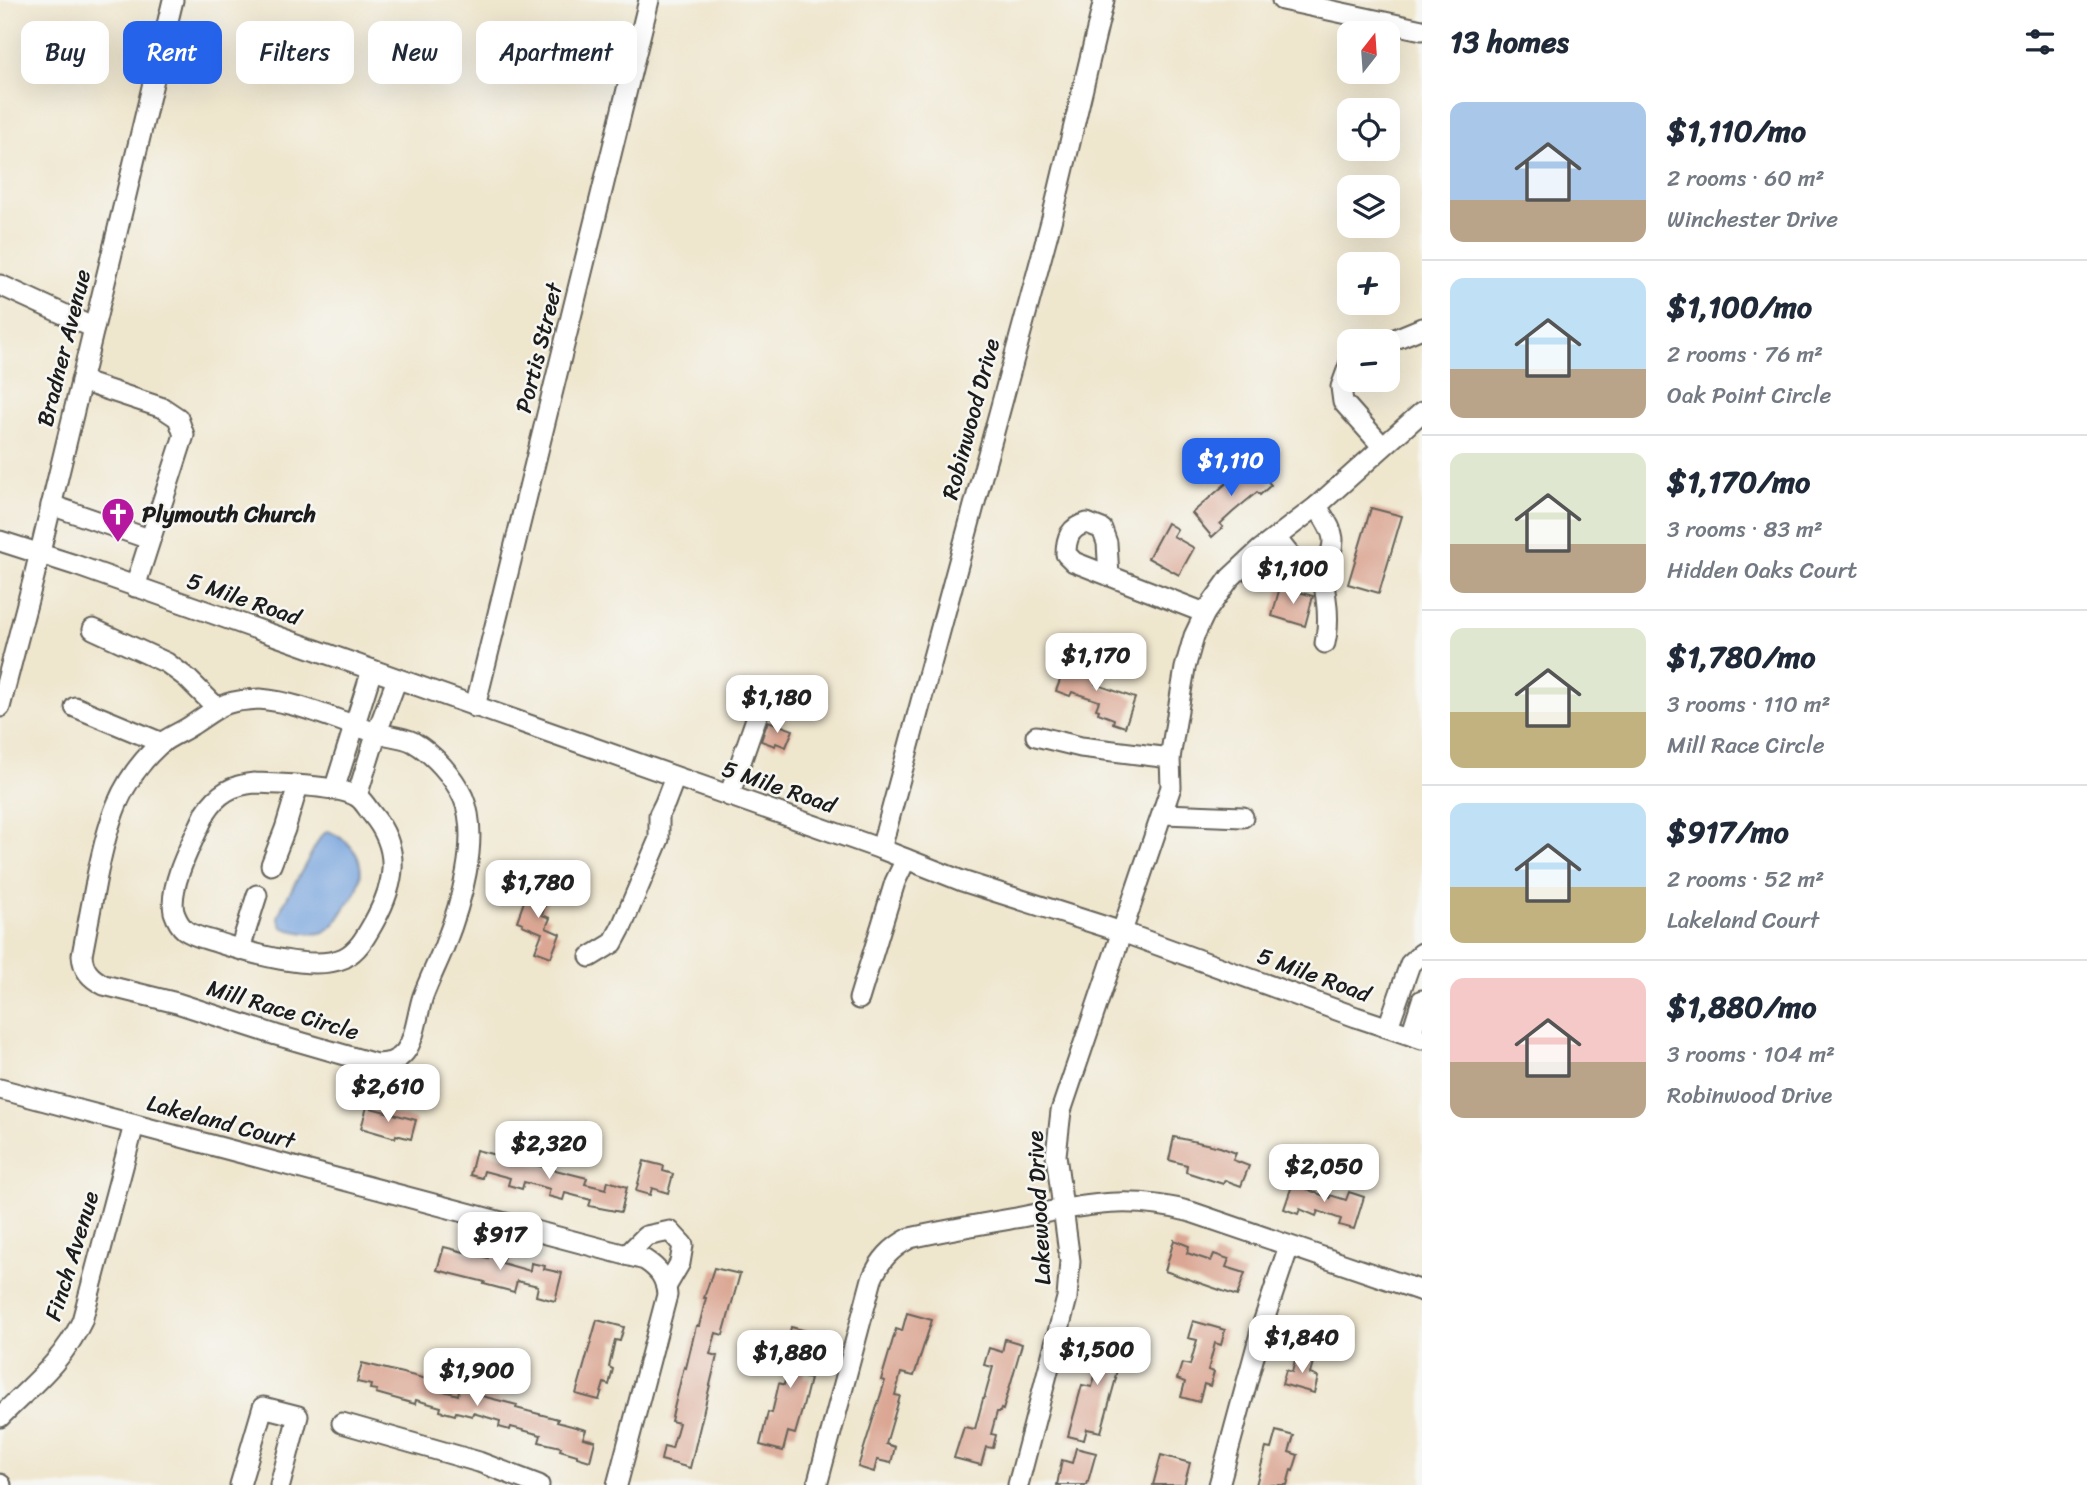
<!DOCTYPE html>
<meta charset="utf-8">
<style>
:root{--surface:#fff;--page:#f6f6f7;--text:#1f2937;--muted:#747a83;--line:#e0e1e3;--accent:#2563eb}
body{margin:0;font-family:Sriracha,sans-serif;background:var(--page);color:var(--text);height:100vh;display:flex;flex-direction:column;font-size:26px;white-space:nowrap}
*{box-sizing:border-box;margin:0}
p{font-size:23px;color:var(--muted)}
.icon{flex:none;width:38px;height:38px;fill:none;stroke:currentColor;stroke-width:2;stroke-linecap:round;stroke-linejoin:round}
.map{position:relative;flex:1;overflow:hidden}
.side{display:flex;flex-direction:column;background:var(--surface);width:665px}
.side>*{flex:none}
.guide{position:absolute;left:21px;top:21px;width:665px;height:63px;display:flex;gap:14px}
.needle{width:46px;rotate:17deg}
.tools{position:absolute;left:1337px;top:21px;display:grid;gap:14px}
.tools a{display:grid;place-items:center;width:63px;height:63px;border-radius:14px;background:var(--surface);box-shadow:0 7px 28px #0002;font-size:35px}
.price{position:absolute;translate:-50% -60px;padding:0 16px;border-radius:14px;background:#fff;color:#222;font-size:23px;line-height:46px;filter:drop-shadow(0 2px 4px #0008)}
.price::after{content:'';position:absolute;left:50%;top:42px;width:21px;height:16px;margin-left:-10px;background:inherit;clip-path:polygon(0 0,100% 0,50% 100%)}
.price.active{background:var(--accent);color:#fff}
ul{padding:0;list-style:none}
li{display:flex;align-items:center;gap:21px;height:175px;padding:0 28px}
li+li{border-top:2px solid var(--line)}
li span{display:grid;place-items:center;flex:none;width:196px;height:140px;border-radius:14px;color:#555}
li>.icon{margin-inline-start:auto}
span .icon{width:84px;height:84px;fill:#fffc;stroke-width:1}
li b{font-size:30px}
h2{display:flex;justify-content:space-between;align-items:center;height:84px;padding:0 28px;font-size:30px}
.pill{padding:0 24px;border-radius:14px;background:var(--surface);box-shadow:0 7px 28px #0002;font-size:24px;line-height:63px}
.pill.active{background:var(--accent);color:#fff}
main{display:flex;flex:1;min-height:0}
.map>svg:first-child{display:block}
</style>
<main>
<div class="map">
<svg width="1422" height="1485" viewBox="0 0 1422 1485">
<rect width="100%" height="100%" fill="#f6f6f2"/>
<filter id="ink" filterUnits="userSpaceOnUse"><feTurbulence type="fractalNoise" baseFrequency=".0143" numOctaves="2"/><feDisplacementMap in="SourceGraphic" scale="14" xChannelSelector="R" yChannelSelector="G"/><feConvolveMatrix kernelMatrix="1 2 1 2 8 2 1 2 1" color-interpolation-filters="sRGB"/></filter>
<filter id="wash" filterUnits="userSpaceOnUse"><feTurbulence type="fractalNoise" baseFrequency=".00686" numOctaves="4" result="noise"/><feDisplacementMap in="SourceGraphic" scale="28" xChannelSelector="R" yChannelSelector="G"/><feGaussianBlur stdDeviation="1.57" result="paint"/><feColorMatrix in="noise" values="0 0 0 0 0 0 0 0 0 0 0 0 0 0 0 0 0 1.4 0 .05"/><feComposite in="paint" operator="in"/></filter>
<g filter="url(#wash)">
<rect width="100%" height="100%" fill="#efe6ce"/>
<path fill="#74a2dd" stroke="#485f7c" stroke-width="2" d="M328,831C352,841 367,860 358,887C356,895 348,903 343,911C338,919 331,931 320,933C312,935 289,931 282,927L278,917L283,905L321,836Z"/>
<g id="blocks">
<g fill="#dba794">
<path d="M1251,462L1271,485L1260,495L1257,492L1233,512L1220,524L1223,527L1212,537L1192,513Z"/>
<path d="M1371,508L1402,516L1379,593L1348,584Z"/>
<path d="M1167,523L1177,529L1173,536L1194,548L1179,575L1148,558Z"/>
<path d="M1280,587L1313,596L1305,626L1272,616Z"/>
<path d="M1067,662L1099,674L1095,684L1135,698L1125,727L1113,723L1114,719L1098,713L1099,710L1096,709L1099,701L1072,692L1070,696L1056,691Z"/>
<path d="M768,721L793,730L786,747L776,743L775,746L761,741Z"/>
<path d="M530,885L543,890L542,895L548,897L542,915L550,918L546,928L560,934L551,957L535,951L542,933L522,925L523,923L517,921Z"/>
<path d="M367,1107L416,1120L411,1139L396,1135L395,1138L361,1128Z"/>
<path d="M1174,1137L1220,1147L1236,1153L1233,1160L1249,1166L1241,1186L1225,1180L1223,1184L1186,1172L1187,1165L1169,1160Z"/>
<path d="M476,1150L587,1178L585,1184L606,1189L608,1181L627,1187L621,1212L589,1206L591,1200L565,1193L563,1200L548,1196L550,1189L524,1182L522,1189L508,1185L510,1178L484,1171L482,1178L470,1175Z"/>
<path d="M644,1161L664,1166L663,1171L673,1174L668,1193L652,1188L650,1195L636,1191Z"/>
<path d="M1295,1177L1311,1183L1308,1190L1330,1198V1195L1346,1200L1349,1192L1364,1197L1354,1229L1339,1225L1341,1219L1318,1211L1316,1216L1300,1209L1298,1214L1284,1209Z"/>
<path d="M1174,1240L1189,1246L1187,1253L1211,1261L1214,1254L1229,1259L1226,1267L1245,1273L1237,1296L1165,1271Z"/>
<path d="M444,1247L488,1258L490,1253L504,1256L502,1263L530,1271L531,1263L545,1266L544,1269L562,1273L555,1301L536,1296L538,1286L517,1281L514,1292L484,1284L485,1282L437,1270Z"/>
<path d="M714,1268L740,1274L723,1335L716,1333L710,1354L717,1356L690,1468L661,1460L664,1446L672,1448L679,1423L671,1421L681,1379L684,1367L686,1368L696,1326H699L706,1298H704Z"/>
<path d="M907,1313L932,1320L914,1376L901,1373L895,1395L900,1396L886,1444L895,1447L891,1463L877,1460L874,1472L858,1467L885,1381L881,1380L896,1329L902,1331Z"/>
<path d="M597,1320L624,1327L620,1341L615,1340L609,1367L613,1369L609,1385L604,1383L599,1400L576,1394Z"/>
<path d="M1193,1321L1225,1330L1221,1345L1215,1343L1208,1370L1214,1372L1210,1386L1204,1384L1199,1402L1181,1397L1185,1382L1177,1379L1182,1363L1190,1365L1197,1340L1188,1338Z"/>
<path d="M791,1327L822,1335L819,1349L811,1347L803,1377L810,1379L803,1407L795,1434L788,1432L783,1451L760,1445L768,1412L772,1413L779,1383L784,1385L789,1362L783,1360Z"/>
<path d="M1097,1333L1124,1340L1115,1378H1116L1101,1432L1087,1429L1084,1440L1068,1436L1082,1385L1092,1387L1098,1364L1087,1361L1093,1338H1095Z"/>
<path d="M1005,1339L1022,1344L1003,1410L1001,1409L1000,1412H997L991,1434L996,1435L993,1448L986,1447L981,1465L954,1458L964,1427L975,1429L983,1399H984L993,1367L984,1365L989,1348L1002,1352Z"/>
<path d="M1297,1353L1314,1358L1310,1374L1318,1377L1314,1393L1282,1384L1286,1370L1292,1372Z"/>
<path d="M362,1363L439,1382L437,1389L458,1395L460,1386L479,1392L478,1395L517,1405L516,1408L558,1419L557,1422L586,1430L583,1438L595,1441L590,1461L577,1457V1455L560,1450L561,1447L539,1442L541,1435L511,1427L510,1430L499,1427L500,1421L473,1413L472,1416L456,1412L455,1415L440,1411L441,1407L416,1400L415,1404L376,1393L377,1390L370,1389L371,1385L357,1382Z"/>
<path d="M1276,1431L1294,1436L1289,1452L1298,1455L1293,1471L1291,1470L1287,1485H1256L1266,1448L1271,1449Z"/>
<path d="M1076,1448L1096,1453L1087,1485H1057L1062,1460L1072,1463Z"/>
<path d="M1161,1455L1190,1463L1184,1485H1153Z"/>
</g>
</g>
</g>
<g filter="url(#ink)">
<use href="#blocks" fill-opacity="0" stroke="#66635a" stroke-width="2"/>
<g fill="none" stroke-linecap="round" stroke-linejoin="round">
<defs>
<g id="minor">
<path d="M1282,0L1422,30"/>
<path d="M0,285L94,328"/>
<path d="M1388,342L1422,328"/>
<path d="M1349,365L1341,387L1343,402L1382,446"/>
<path d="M81,381L163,408L178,418L184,435L135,587"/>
<path d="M51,505L149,539"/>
<path d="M1276,538C1293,558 1298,574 1326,564C1340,536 1331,531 1317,506"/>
<path d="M0,541L75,565L881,849L962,881L1122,932L1356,1017L1422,1039"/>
<path d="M1321,566C1325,592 1331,617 1325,643"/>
<path d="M1109,576L1107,543L1102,529L1087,523C1070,527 1066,538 1066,554L1074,562L1205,613"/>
<path d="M93,629L167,663L187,678L216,707"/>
<path d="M260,699C302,703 337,721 377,733C389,736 403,737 413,742C434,754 453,776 463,797C481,838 460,907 444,947C437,964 429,980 423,996C417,1014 416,1037 405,1052C398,1061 387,1064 376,1064L276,1035L177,1003L104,985C90,978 83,970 82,955C87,929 92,902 97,876C108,823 118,782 160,744C170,736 182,732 192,725C222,705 222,701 260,699Z"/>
<path d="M0,707L34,577L173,0"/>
<path d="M75,707L162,743"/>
<path d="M475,707L649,0"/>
<path d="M1036,736L1081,747L1170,758"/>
<path d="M254,783C277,784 342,785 359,798C364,802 368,809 372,814C402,850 395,884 374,922C366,936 359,950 344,958C313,972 250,953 219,943C208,939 194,937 185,930C179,925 176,918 174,912C168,884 195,837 206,812C218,793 233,785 254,783Z"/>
<path d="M334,790L372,670"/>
<path d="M357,796L377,732L397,679"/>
<path d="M729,796L765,693"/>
<path d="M1164,814L1243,817"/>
<path d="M881,849L1052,218L1104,0"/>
<path d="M271,865L285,829L298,786"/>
<path d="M240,949L257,895"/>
<path d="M590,957L613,943L622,926L659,839V815L665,803L675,777"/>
<path d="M859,999L895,882L906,859"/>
<path d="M1388,1027L1410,964L1422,953"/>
<path d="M1411,1035L1422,1000"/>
<path d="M0,1089L645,1260C659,1269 666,1278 667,1295L617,1485"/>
<path d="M627,1255L646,1236L670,1231L683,1245L680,1263L666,1287"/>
<path d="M0,1417C30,1387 64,1360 82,1321L134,1125"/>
<path d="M342,1423L479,1462L539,1485"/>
<path d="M0,1484L1,1485"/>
<path d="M240,1485L263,1407L298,1416L280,1485"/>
<path d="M817,1485L872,1279C880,1260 891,1248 910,1238C945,1230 981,1224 1016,1218C1080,1206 1126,1194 1191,1212L1422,1291"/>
<path d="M1018,1485L1067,1298L1070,1261L1056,1155L1061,1111L1171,787L1170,758L1185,668L1194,636L1205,613L1230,578L1261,549L1317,506L1422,412"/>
<path d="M1219,1485L1263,1323L1289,1246"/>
</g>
</defs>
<use href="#minor" stroke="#66635a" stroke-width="23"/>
<use href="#minor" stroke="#fff" stroke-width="19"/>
</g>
</g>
<defs>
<symbol id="church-pin" viewBox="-11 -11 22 30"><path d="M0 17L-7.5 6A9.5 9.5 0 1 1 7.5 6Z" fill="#b5179e" stroke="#f6f6f2"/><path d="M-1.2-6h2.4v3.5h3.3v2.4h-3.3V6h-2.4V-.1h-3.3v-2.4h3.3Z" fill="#fff"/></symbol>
</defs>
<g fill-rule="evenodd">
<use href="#church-pin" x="99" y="495" width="38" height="52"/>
</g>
<g text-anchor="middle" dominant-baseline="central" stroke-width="5" stroke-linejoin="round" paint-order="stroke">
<g font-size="23" fill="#1c1c1c" stroke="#f6f6f2">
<text transform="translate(64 348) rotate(-76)">Bradner Avenue</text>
<text transform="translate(539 348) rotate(-76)">Portis Street</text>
<text transform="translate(971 419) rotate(-75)">Robinwood Drive</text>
<text transform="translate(244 599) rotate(19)">5 Mile Road</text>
<text transform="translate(779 787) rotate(19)">5 Mile Road</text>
<text transform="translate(1314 975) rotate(20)">5 Mile Road</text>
<text transform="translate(283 1010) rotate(17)">Mill Race Circle</text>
<text transform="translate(221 1122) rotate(15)">Lakeland Court</text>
<text transform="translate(1039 1208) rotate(-93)">Lakewood Drive</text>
<text transform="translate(72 1256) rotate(-73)">Finch Avenue</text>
</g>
<g font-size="23" font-weight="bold" fill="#1c1c1c" stroke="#f6f6f2" text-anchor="start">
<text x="142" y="514">Plymouth Church</text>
</g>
</g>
</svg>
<div class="tools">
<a><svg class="needle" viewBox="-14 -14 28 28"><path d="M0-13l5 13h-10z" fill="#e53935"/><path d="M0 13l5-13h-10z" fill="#747a83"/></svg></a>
<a><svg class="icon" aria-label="locate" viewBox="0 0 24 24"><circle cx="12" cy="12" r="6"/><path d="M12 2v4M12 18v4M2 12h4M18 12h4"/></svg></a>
<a><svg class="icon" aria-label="layers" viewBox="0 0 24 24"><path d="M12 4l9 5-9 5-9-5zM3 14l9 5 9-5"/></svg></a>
<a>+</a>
<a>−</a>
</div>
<b class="price active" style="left:1231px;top:498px">$1,110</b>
<b class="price" style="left:1293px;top:606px">$1,100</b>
<b class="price" style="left:1096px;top:693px">$1,170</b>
<b class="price" style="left:777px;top:735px">$1,180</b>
<b class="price" style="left:538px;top:920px">$1,780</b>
<b class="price" style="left:388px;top:1124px">$2,610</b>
<b class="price" style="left:549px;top:1181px">$2,320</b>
<b class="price" style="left:1324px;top:1204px">$2,050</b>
<b class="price" style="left:500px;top:1272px">$917</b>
<b class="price" style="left:1302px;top:1375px">$1,840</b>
<b class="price" style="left:1097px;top:1387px">$1,500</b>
<b class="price" style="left:790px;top:1390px">$1,880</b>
<b class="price" style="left:477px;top:1408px">$1,900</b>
<div class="guide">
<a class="pill">Buy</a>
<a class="pill active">Rent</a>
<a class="pill">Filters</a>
<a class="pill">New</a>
<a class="pill">Apartment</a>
</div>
</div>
<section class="side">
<h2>13 homes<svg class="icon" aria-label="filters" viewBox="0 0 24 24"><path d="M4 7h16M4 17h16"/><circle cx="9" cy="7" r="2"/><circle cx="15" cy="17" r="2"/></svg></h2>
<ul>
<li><span style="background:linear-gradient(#a9c7e8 70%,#b9a48a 0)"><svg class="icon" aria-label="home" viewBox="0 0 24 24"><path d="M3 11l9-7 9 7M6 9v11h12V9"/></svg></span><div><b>$1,110/mo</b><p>2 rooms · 60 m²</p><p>Winchester Drive</p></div></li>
<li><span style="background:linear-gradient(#bfe0f5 65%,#b9a48a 0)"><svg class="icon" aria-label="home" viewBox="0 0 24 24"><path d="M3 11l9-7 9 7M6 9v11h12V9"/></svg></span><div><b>$1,100/mo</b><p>2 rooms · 76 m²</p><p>Oak Point Circle</p></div></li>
<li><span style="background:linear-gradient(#dfe7d0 65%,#b9a48a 0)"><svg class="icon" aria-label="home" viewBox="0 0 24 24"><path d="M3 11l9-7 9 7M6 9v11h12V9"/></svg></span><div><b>$1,170/mo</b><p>3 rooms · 83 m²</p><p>Hidden Oaks Court</p></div></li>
<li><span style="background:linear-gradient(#dfe7d0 60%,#c2b280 0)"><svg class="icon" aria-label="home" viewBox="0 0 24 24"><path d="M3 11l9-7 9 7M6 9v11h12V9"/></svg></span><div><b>$1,780/mo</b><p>3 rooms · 110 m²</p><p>Mill Race Circle</p></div></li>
<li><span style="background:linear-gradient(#bfe0f5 60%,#c2b280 0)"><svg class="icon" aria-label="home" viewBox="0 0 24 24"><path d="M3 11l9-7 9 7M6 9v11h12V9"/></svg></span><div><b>$917/mo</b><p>2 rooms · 52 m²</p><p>Lakeland Court</p></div></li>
<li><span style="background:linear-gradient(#f6c9c9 60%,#b9a48a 0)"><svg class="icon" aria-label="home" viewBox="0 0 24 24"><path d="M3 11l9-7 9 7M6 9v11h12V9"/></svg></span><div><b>$1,880/mo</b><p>3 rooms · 104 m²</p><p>Robinwood Drive</p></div></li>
</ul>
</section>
</main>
